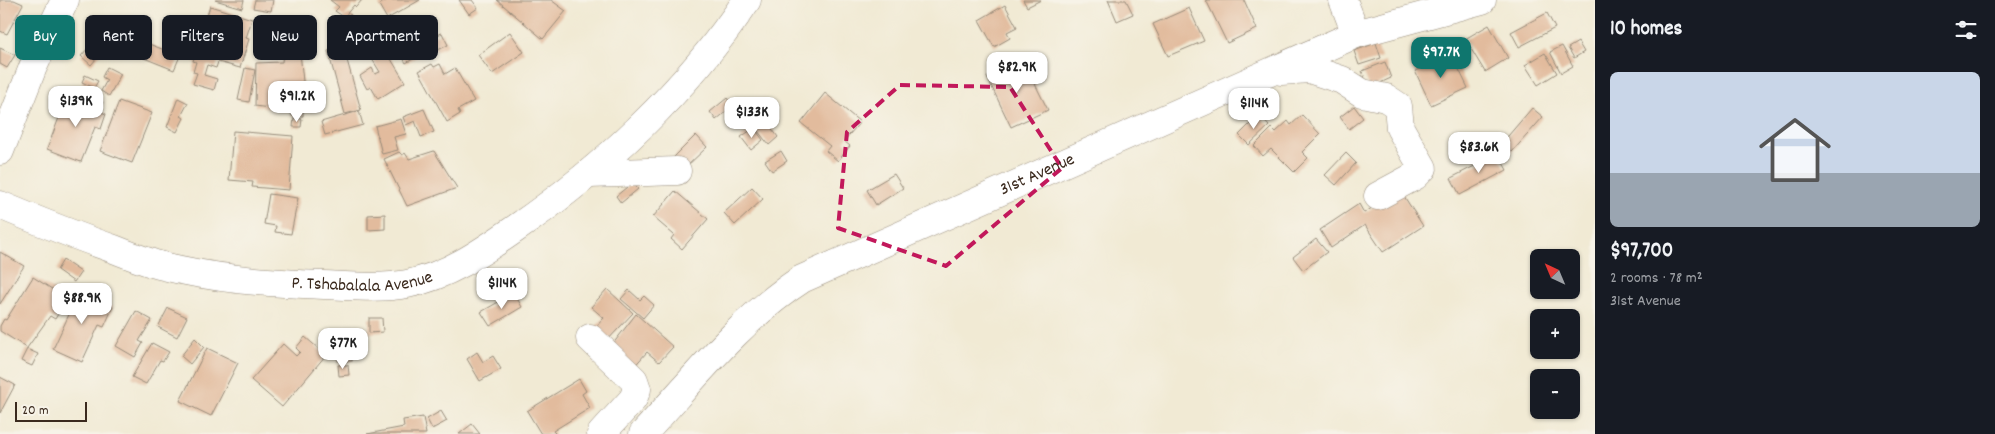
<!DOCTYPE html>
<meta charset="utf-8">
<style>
:root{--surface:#171b24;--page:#20242c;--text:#f1f3f6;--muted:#9ea1a6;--line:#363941;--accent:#0f766e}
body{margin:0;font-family:Dekko,sans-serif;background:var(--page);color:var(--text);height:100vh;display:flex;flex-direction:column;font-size:19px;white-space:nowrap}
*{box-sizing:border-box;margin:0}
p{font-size:16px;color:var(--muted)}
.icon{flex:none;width:28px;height:28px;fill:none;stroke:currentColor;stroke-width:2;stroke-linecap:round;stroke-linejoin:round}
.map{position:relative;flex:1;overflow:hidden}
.sheet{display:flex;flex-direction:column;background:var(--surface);width:400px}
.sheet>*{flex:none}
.top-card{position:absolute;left:15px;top:15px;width:475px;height:45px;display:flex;gap:10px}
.needle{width:32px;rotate:316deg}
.tools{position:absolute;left:1530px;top:249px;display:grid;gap:10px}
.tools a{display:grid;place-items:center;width:50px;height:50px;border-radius:8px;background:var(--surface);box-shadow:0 1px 4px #0004;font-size:25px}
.scale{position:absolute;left:15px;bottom:12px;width:72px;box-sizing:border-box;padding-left:5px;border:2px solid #3b2a1e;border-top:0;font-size:14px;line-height:18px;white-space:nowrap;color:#3b2a1e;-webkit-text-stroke:4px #f7f3e8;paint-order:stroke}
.price{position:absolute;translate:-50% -42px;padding:0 11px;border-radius:10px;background:#fff;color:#222;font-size:16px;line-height:32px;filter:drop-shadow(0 1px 2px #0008)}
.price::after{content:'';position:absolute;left:50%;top:30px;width:15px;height:11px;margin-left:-8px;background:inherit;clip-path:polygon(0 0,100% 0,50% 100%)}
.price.on{background:var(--accent);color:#fff}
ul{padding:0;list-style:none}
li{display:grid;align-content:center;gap:10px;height:265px;padding:0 15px}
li+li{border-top:1px solid var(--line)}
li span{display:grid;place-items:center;height:155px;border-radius:8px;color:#555}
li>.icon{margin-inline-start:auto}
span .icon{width:90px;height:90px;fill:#fffc;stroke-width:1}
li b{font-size:21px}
h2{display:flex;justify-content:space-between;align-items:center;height:60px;padding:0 15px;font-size:21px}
.chip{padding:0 18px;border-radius:8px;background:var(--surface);box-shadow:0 1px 4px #0004;font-size:18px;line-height:45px}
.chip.on{background:var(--accent);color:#fff}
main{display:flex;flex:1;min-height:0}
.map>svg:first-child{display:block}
</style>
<main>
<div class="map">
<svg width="1595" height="434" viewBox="0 0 1595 434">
<rect width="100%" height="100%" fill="#f7f3e8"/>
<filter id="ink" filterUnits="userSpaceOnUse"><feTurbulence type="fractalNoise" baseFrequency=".02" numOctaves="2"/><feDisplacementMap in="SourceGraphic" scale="10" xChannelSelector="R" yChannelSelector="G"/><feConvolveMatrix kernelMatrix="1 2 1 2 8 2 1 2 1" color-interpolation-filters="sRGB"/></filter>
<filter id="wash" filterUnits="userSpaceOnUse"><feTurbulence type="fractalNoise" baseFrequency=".0096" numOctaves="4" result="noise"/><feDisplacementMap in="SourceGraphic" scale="20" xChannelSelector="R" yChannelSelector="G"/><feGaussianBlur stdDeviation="1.12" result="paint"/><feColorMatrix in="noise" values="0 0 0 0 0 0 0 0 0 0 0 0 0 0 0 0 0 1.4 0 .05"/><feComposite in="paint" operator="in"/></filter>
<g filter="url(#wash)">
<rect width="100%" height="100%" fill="#f1ead4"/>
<g id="blocks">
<g fill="#e2bb9d">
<path d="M0,0H14L23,4L7,34L0,31Z"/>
<path d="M215,0H244L242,8Z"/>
<path d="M255,0H273L271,11L253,8Z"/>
<path d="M330,0H362L356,7L354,5L344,17L335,11L339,7Z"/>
<path d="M387,0H420L387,19L379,5Z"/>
<path d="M459,0H472L478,8L469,14Z"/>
<path d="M497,0H551L566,11L543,39Z"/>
<path d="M1023,0H1041L1027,7Z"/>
<path d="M1108,0H1126L1133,14L1117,21Z"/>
<path d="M1206,0H1244L1257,29L1227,43Z"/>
<path d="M1005,5L1017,27L1007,32L1010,38L994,47L979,20Z"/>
<path d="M210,6L252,19L246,38L249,39L240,68L218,62L216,68L207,65L204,75L217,79L214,90L193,84L197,73L193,72L196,62L193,61Z"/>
<path d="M1189,8L1204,41L1168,56L1153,24Z"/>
<path d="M1547,13L1555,28L1519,47L1511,32Z"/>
<path d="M350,14L358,25L350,30L343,18Z"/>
<path d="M270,15L299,22L295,37L267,30Z"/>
<path d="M369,23L405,82L378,99L371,87L367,89L360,76L372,68L375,74L380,72L355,31Z"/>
<path d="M1489,25L1508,58L1485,72L1465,39Z"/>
<path d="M401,27L418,56L406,63L389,34Z"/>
<path d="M103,31L113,39L91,65L81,56Z"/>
<path d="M510,32L524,52L492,74L478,55Z"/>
<path d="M261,33L282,41L277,52L256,44Z"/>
<path d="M442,33L448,45L436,51L430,38Z"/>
<path d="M1578,42L1584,52L1574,58L1568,48Z"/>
<path d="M299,43L303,81V116H292L291,83H289L287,101H270L269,108L255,106L256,63L282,62L284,44Z"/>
<path d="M1376,43L1381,58L1359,65L1354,51Z"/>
<path d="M149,44L180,56L174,70L144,58Z"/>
<path d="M343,46L361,110L345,114L328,51Z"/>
<path d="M1562,46L1573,66L1561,73L1550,52Z"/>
<path d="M0,48L15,55L7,68L0,64Z"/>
<path d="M1451,53L1468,88L1431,105L1415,71Z"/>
<path d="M1545,53L1557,73L1538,85L1525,65Z"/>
<path d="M1023,60L1048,110L1011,127L987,77Z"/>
<path d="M1385,62L1391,78L1369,88L1362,71Z"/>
<path d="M432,64L434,67L440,64L445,74L455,68L474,101L458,110L460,114L447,122L419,71Z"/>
<path d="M107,67L121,74L109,96L101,91L107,80L102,77Z"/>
<path d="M245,68L255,70L249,102L238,100Z"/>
<path d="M85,75L98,81L94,88L82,82Z"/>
<path d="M825,93L860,122L844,141L850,146L838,161L826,151L830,146L801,123Z"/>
<path d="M67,97L89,106L92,98L103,102L99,111L106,114L101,129L95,127L81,162L47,149Z"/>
<path d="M178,98L188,103L181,116L184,118L177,132L167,127Z"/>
<path d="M727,98L733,106L716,120L710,112Z"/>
<path d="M119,101L152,113L132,163L100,151Z"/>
<path d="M1354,106L1363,118L1349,129L1340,117Z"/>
<path d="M1532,108L1543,117L1512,152L1502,143Z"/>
<path d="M424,109L434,132L421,137L415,121L406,125L403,117Z"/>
<path d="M359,111L363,125L325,135L321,122Z"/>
<path d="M1259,115L1269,126L1249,145L1239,135Z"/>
<path d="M1302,115L1320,134L1302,152L1308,158L1294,172L1271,149L1263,156L1254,146L1272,128L1276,132L1288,121L1291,125Z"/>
<path d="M294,118L302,119L301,127H293Z"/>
<path d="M401,119L406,134L394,137L398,150L382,154L375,126Z"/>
<path d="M767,122L778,137L769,145L757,130Z"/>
<path d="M754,128L763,140L751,150L741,137Z"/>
<path d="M233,131L293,136L289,190L252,187L253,182L229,180Z"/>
<path d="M696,135L707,147L685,168L674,157Z"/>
<path d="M434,151L457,188L407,206L384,159L399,152L402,155L405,153L409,159Z"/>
<path d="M781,151L787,161L772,171L765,161Z"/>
<path d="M1346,153L1356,163L1336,185L1325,175Z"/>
<path d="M1498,154L1507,170L1460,195L1451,178Z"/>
<path d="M894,174L903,188L876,205L867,190Z"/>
<path d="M632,183L638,189L621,203L616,196Z"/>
<path d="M752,187L763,199L735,225L724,213Z"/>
<path d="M1400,190L1423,226L1383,252L1365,225L1331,248L1320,230L1359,204L1364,213Z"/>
<path d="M675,191L708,219L682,249L671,239L674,235L653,217Z"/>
<path d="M269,194L298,198L291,234L275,232L276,226L264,224Z"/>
<path d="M385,214V229L368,230V215Z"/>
<path d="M1316,239L1327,252L1303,270L1293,257Z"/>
<path d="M0,252L24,266L0,304Z"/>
<path d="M63,260L81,272L74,282L57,270Z"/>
<path d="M33,277L63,296L59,304L63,306L55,319L50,316L27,348L0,331V326L4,319L6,320Z"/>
<path d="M87,289L100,296L98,300L113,307L104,327L99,325L82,362L53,349L79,293L84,295Z"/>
<path d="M607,289L633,313L604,344L591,332L604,318L591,307Z"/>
<path d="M629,290L640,300L644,296L654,305L643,318L621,299Z"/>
<path d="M514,293L522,307L490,326L481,312Z"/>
<path d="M168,308L187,317L177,337L158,327Z"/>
<path d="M136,311L152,320L139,341L143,343L135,357L116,346Z"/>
<path d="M636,314L673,347L659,362L647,352L631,370L609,349Z"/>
<path d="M369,318H382L383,332L369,333Z"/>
<rect x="338" y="334" width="14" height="27"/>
<path d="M305,337L326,355L282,407L251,380L283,344L296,356L300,352L296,348Z"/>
<path d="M195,338L204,347L190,364L181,356Z"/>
<path d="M152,343L169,352L163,361L160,360L146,384L132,377Z"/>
<path d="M207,348L238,363L211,416L180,401Z"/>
<path d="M27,349L38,354L32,366L21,361Z"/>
<path d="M477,352L483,362L493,356L501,369L480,381L467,359Z"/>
<path d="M338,365H348L349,375L339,376Z"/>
<path d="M0,377L15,385L0,413Z"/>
<path d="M579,379L586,391L582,394L590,408L553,431L556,434H541L527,411Z"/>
<path d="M441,411L447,421L432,429L427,419Z"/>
<path d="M423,417L426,434H367L404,427L403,420Z"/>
<path d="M472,424L480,434H459Z"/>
</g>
</g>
</g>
<g filter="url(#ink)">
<use href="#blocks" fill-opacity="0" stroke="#968a79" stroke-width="1"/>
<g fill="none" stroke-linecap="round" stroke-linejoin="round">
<defs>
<g id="minor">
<path d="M1343,0L1356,34"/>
<path d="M1281,71L1309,69L1342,80L1362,93L1386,98L1398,106L1400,128L1423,168L1415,176L1378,196"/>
<path d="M0,151L33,67L65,0"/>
<path d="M589,174L677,171"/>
<path id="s1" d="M0,205C38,221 76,236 114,249C129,255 144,261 159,265C214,279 268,283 324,285C351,286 380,289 407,284C448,276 482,252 515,229C604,168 687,90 747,0"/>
<path d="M590,338L634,380L637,389L633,399L601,434"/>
<path id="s2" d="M643,434C693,380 740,319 802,279L1356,34L1482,0"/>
</g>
</defs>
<use href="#minor" stroke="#968a79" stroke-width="29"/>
<use href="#minor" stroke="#fff" stroke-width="28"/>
</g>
</g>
<path fill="none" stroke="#c2185b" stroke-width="4" stroke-dasharray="10 6" stroke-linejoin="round" d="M900,85L1010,87L1062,168L946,266L838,228L847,132Z"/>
<g text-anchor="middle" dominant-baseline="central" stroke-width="4" stroke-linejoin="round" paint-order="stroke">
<g font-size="18" fill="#3b2a1e" stroke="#f7f3e8">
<text stroke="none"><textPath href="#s2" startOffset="480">31st Avenue</textPath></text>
<text stroke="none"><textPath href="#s1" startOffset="375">P. Tshabalala Avenue</textPath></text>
</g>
</g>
</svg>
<div class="tools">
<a><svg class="needle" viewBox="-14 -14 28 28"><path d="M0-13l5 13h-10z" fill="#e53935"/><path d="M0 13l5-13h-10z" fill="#9ea1a6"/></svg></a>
<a>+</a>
<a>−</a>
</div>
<div class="scale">20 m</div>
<b class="price on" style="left:1441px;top:79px">$97.7K</b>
<b class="price" style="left:1017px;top:94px">$82.9K</b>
<b class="price" style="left:297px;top:123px">$91.2K</b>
<b class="price" style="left:76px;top:128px">$139K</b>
<b class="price" style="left:1254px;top:130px">$114K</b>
<b class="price" style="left:752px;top:139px">$133K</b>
<b class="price" style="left:1479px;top:174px">$83.6K</b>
<b class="price" style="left:502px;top:310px">$114K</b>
<b class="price" style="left:82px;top:325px">$88.9K</b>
<b class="price" style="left:343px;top:370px">$77K</b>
<div class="top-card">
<a class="chip on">Buy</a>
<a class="chip">Rent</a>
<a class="chip">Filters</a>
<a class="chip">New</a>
<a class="chip">Apartment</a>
</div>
</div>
<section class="sheet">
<h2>10 homes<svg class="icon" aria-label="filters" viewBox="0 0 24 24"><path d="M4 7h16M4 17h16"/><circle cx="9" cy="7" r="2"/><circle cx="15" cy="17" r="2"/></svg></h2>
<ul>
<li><span style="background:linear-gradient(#c9d6e8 65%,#9aa5b1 0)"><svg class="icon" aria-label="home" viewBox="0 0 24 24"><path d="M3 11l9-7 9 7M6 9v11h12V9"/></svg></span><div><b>$97,700</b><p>2 rooms · 78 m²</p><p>31st Avenue</p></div></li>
</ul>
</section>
</main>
